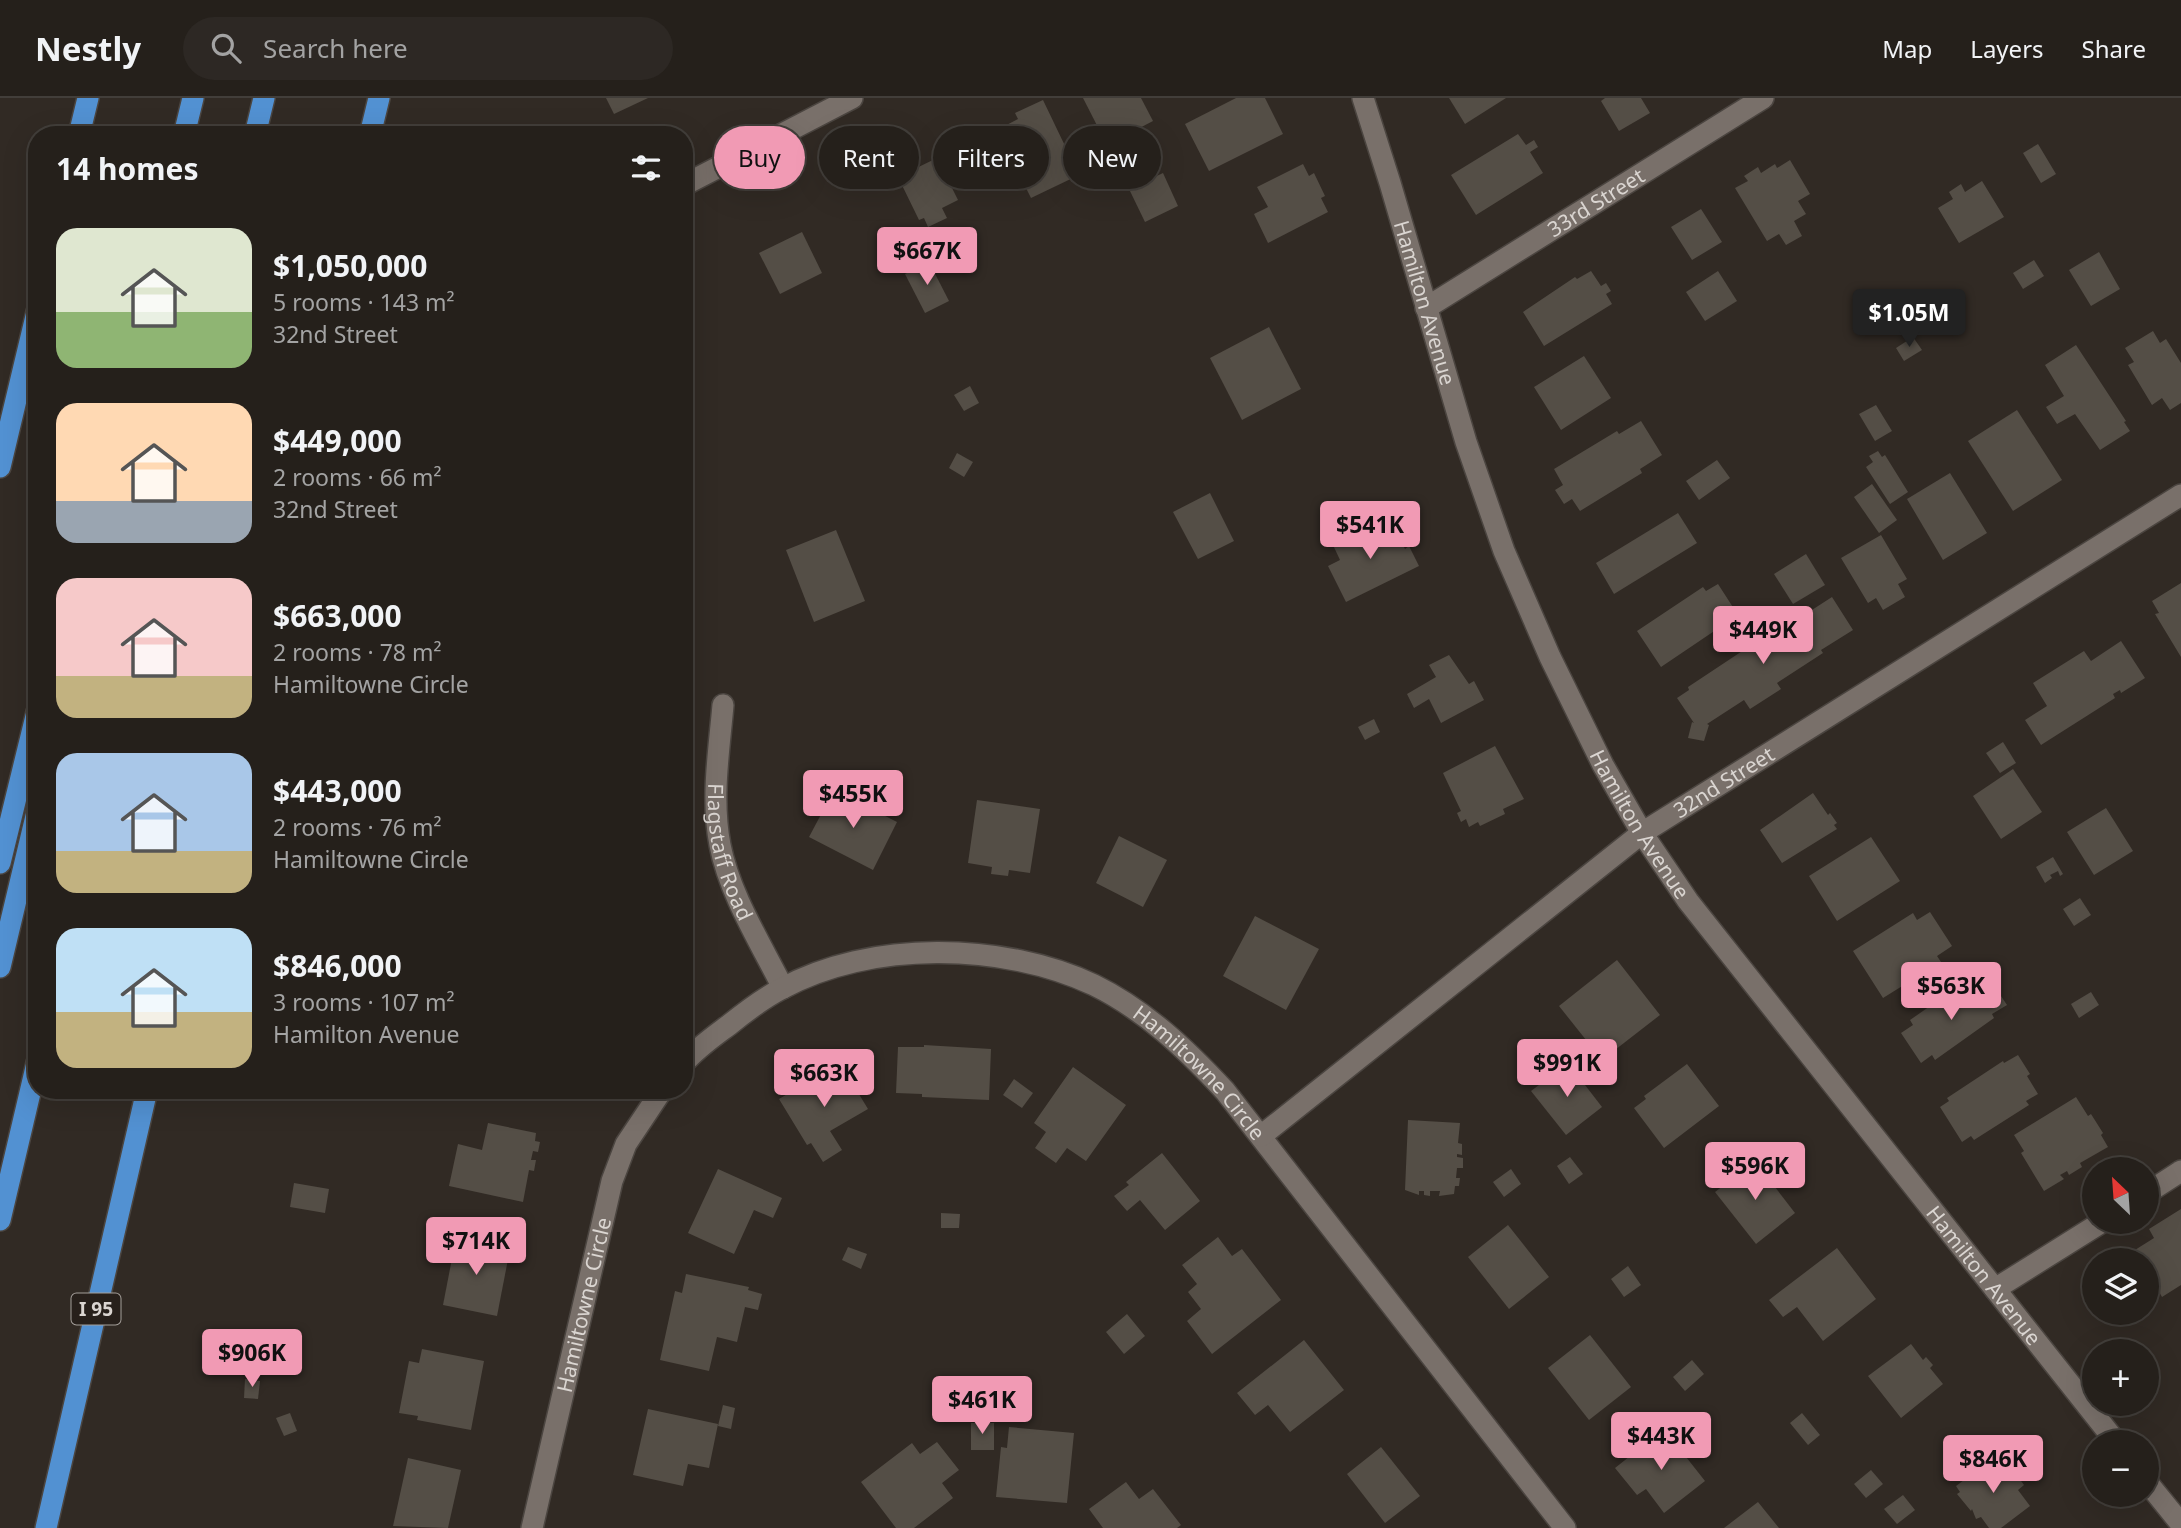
<!DOCTYPE html>
<meta charset="utf-8">
<style>
:root{--surface:#25201b;--page:#2d2824;--text:#f1f3f6;--muted:#a3a3a3;--line:#423e3a;--accent:#f19ab4}
body{margin:0;font-family:"Noto Sans",sans-serif;background:var(--page);color:var(--text);height:100vh;display:flex;flex-direction:column;font-size:26px;white-space:nowrap}
*{box-sizing:border-box;margin:0}
p{font-size:23px;color:var(--muted)}
.icon{flex:none;width:38px;height:38px;fill:none;stroke:currentColor;stroke-width:2;stroke-linecap:round;stroke-linejoin:round}
.map{position:relative;flex:1;overflow:hidden}
.side{position:absolute;left:28px;top:28px;width:665px;height:973px;display:flex;flex-direction:column;background:var(--surface);border-radius:28px;box-shadow:0 7px 28px #0002,0 0 0 2px var(--line)}
.side>*{flex:none}
.top-card{position:absolute;left:714px;top:28px;width:665px;height:63px;display:flex;gap:14px}
.needle{width:46px;rotate:335deg}
.buttons{position:absolute;left:2082px;top:1059px;display:grid;gap:14px}
.buttons a{display:grid;place-items:center;width:77px;height:77px;border-radius:50%;background:var(--surface);box-shadow:0 7px 28px #0002,0 0 0 2px var(--line);font-size:35px}
.price{position:absolute;translate:-50% -60px;padding:0 16px;border-radius:7px;background:var(--accent);color:#111;font-size:23px;line-height:46px;filter:drop-shadow(0 2px 4px #0008)}
.price::after{content:'';position:absolute;left:50%;top:42px;width:21px;height:16px;margin-left:-10px;background:inherit;clip-path:polygon(0 0,100% 0,50% 100%)}
.price.selected{background:#222;color:#fff}
ul{padding:0;list-style:none}
li{display:flex;align-items:center;gap:21px;height:175px;padding:0 28px}
li span{display:grid;place-items:center;flex:none;width:196px;height:140px;border-radius:21px;color:#555}
li>.icon{margin-inline-start:auto}
span .icon{width:84px;height:84px;fill:#fffc;stroke-width:1}
li b{font-size:30px}
h2{display:flex;justify-content:space-between;align-items:center;height:84px;padding:0 28px;font-size:30px}
.chip{padding:0 24px;border-radius:32px;background:var(--surface);box-shadow:0 7px 28px #0002,0 0 0 2px var(--line);font-size:24px;line-height:63px}
.chip.selected{background:var(--accent);color:#111}
header{display:flex;align-items:center;gap:42px;box-sizing:border-box;height:98px;padding:0 35px;background:var(--surface);border-bottom:2px solid var(--line)}
header strong{font-size:33px}
nav{display:flex;gap:38px;margin-inline-start:auto;font-size:24px}
.search{width:490px;height:63px;background:var(--page);display:flex;align-items:center;gap:18px;box-sizing:border-box;padding:0 24px;border-radius:38px;color:var(--muted);font-size:26px}
.map>svg:first-child{display:block}
</style>
<header>
<strong>Nestly</strong>
<div class="search"><svg class="icon" aria-label="search" viewBox="0 0 24 24"><circle cx="10" cy="10" r="6"/><path d="M15 15l6 6"/></svg>Search here</div>
<nav><a>Map</a><a>Layers</a><a>Share</a></nav>
</header>
<div class="map">
<svg width="2181" height="1430" viewBox="0 0 2181 1430">
<rect width="100%" height="100%" fill="#312a24"/>
<g fill="#544e46">
<path d="M606,0H648L614,16Z"/>
<path d="M1083,0H1141L1153,23L1107,47Z"/>
<path d="M1236,0H1265L1283,36L1209,73L1185,26Z"/>
<path d="M1449,0H1506L1465,26Z"/>
<path d="M1605,0H1641L1650,15L1619,33L1601,3Z"/>
<path d="M1043,2L1079,77L1031,100L997,32L1018,21L1015,15Z"/>
<path d="M1518,36L1526,47L1534,42L1538,49L1530,54L1543,75L1476,117L1451,77Z"/>
<path d="M2038,46L2056,76L2041,85L2023,55Z"/>
<path d="M937,60L958,102L942,110L947,120L928,129L924,120L919,122L898,79Z"/>
<path d="M1790,62L1810,96L1798,103L1806,116L1794,123L1802,138L1786,147L1779,136L1767,143L1735,90L1748,83L1744,78L1758,69L1761,75L1775,66L1777,70Z"/>
<path d="M1303,66L1309,78L1314,75L1325,98L1321,100L1328,114L1268,145L1254,116L1268,109L1257,89Z"/>
<path d="M1163,75L1178,108L1145,124L1129,91Z"/>
<path d="M1982,83L2004,119L1959,145L1938,110L1953,101L1949,94L1961,86L1965,94Z"/>
<path d="M1701,111L1722,144L1692,162L1671,129Z"/>
<path d="M802,134L822,175L780,196L759,155Z"/>
<path d="M2099,154L2120,191L2091,208L2069,172Z"/>
<path d="M2034,162L2044,178L2023,191L2013,175Z"/>
<path d="M929,164L949,203L925,215L905,176Z"/>
<path d="M1591,173L1601,188L1606,185L1611,193L1606,196L1612,206L1544,248L1523,214L1575,179L1577,181Z"/>
<path d="M1718,173L1737,203L1705,223L1686,194Z"/>
<path d="M1269,229L1301,291L1242,322L1210,260Z"/>
<path d="M2153,233L2160,245L2166,241L2181,265V305L2170,312L2162,300L2152,307L2128,267L2134,264L2125,250Z"/>
<path d="M1913,239L1922,252L1904,263L1896,250Z"/>
<path d="M2076,247L2126,323L2124,324L2130,333L2100,352L2075,316L2057,326L2046,309L2064,298L2045,267Z"/>
<path d="M1584,258L1611,300L1561,332L1534,289Z"/>
<path d="M970,288L979,305L964,313L954,297Z"/>
<path d="M1876,307L1892,333L1875,343L1859,316Z"/>
<path d="M2017,312L2062,382L2013,413L1968,343Z"/>
<path d="M1641,323L1662,357L1640,371L1642,375L1580,413L1572,401L1564,406L1555,392L1563,387L1554,371L1617,333L1619,336Z"/>
<path d="M1878,353L1882,359L1885,357L1908,394L1890,406L1866,369L1873,364L1869,358Z"/>
<path d="M957,355L973,364L964,379L949,370Z"/>
<path d="M1717,362L1730,380L1699,402L1686,383Z"/>
<path d="M1950,375L1987,435L1943,462L1907,401Z"/>
<path d="M1872,386L1897,422L1879,435L1854,399Z"/>
<path d="M1210,395L1234,443L1198,461L1173,414Z"/>
<path d="M1678,415L1697,445L1614,496L1596,465Z"/>
<path d="M1382,422L1392,442L1399,439L1405,451L1409,448L1419,468L1346,504L1328,468L1340,462L1333,447Z"/>
<path d="M836,432L865,503L814,524L786,452Z"/>
<path d="M1881,437L1907,481L1898,486L1905,499L1883,512L1876,500L1868,505L1841,460Z"/>
<path d="M1806,456L1825,487L1793,506L1774,476Z"/>
<path d="M2181,485V559L2155,516L2159,515L2152,503Z"/>
<path d="M1718,486L1738,517L1661,569L1637,533L1703,489L1706,493Z"/>
<path d="M1832,499L1853,532L1821,552L1823,555L1777,585L1781,591L1750,611L1744,602L1707,626L1709,627L1704,643L1688,640L1692,624L1694,625L1677,600L1689,592L1688,589L1798,516L1801,519Z"/>
<path d="M2121,543L2145,580L2121,595L2120,592L2113,596L2115,600L2041,647L2025,622L2047,608L2033,585L2084,553L2091,563Z"/>
<path d="M1449,557L1469,586L1474,583L1484,602L1441,625L1429,601L1414,610L1407,596L1436,579L1429,567Z"/>
<path d="M1374,621L1380,634L1365,642L1358,629Z"/>
<path d="M2003,644L2016,665L2000,675L1986,655Z"/>
<path d="M1495,648L1524,701L1503,711L1505,716L1480,728L1478,724L1469,729L1466,721L1461,724L1457,715L1461,713L1443,675Z"/>
<path d="M2013,671L2042,714L2001,741L1973,698Z"/>
<path d="M834,692L897,724L873,772L809,739Z"/>
<path d="M1813,695L1828,717L1830,715L1837,725L1834,727L1837,731L1782,765L1760,732Z"/>
<path d="M977,702L1040,711L1030,775L1009,772L1008,778L991,776L992,769L968,765Z"/>
<path d="M2106,710L2133,753L2094,777L2067,734Z"/>
<path d="M1119,738L1167,762L1143,809L1096,785Z"/>
<path d="M1871,739L1900,783L1837,823L1809,778Z"/>
<path d="M2053,759L2063,776L2060,778L2058,773L2050,777L2052,780L2045,785L2036,769Z"/>
<path d="M2080,800L2091,817L2074,828L2063,811Z"/>
<path d="M1930,814L1952,848L1937,858L1941,864L1883,900L1853,853L1913,815L1917,822Z"/>
<path d="M1255,818L1319,851L1286,912L1223,878Z"/>
<path d="M1617,862L1660,917L1602,962L1559,908Z"/>
<path d="M1993,886L2007,907L1992,916L1994,920L1935,962L1932,957L1921,965L1901,935L1913,927L1910,922L1956,890L1963,900L1975,892L1978,895Z"/>
<path d="M2091,894L2099,907L2079,920L2071,906Z"/>
<path d="M924,947L991,951L989,1002L922,999V996L896,995L898,949H924Z"/>
<path d="M2018,957L2030,976L2027,978L2038,996L2026,1003L2029,1007L1974,1042L1971,1038L1962,1044L1940,1009L1949,1003L1947,1000L2003,963L2004,965Z"/>
<path d="M840,965L868,1011L830,1033L842,1052L823,1064L811,1045L807,1047L779,1001Z"/>
<path d="M1568,965L1602,1009L1566,1037L1531,993Z"/>
<path d="M1687,966L1719,1008L1664,1050L1634,1010L1646,1001L1644,998Z"/>
<path d="M1073,969L1126,1007L1086,1063L1067,1050L1056,1065L1035,1050L1046,1034L1034,1025Z"/>
<path d="M1014,981L1033,995L1022,1010L1003,997Z"/>
<path d="M313,992H346L345,999L338,998L337,1002L312,997Z"/>
<path d="M526,992H565L563,1002Z"/>
<path d="M2076,999L2088,1018L2091,1016L2103,1035L2101,1037L2108,1049L2080,1065L2082,1069L2069,1077L2067,1073L2060,1077L2064,1081L2044,1093L2021,1055L2024,1053L2014,1037Z"/>
<path d="M1408,1022L1460,1025L1458,1045L1462,1046V1057L1457,1056V1059L1463,1060V1070H1457L1456,1080H1460L1459,1088H1455L1454,1096L1439,1098L1440,1093H1430V1098L1424,1097V1093H1419V1097L1405,1092Z"/>
<path d="M488,1025L536,1035L535,1043L540,1044L538,1054L533,1053L531,1062H536L534,1073L529,1072L523,1104L449,1088L458,1046L482,1052Z"/>
<path d="M1162,1055L1200,1103L1165,1132L1140,1102L1127,1113L1114,1098L1129,1087L1126,1084Z"/>
<path d="M1570,1059L1583,1076L1569,1086L1557,1068Z"/>
<path d="M1755,1063L1795,1115L1756,1146L1715,1094Z"/>
<path d="M718,1071L782,1100L773,1120L754,1112L734,1156L688,1135Z"/>
<path d="M1511,1071L1521,1086L1504,1099L1493,1084Z"/>
<path d="M294,1085L329,1091L325,1115L290,1109Z"/>
<path d="M2181,1111V1187L2162,1199L2157,1190L2151,1193L2147,1187V1182L2150,1180L2147,1176V1162H2130L2127,1157L2154,1140L2149,1131Z"/>
<path d="M941,1115L960,1116L959,1130H941Z"/>
<path d="M1508,1127L1549,1179L1509,1211L1468,1159Z"/>
<path d="M1218,1139L1232,1158L1242,1151L1281,1202L1212,1256L1187,1223L1201,1211L1188,1194L1197,1186L1182,1167Z"/>
<path d="M456,1140L510,1151L497,1218L443,1207Z"/>
<path d="M848,1149L867,1156L861,1171L842,1162Z"/>
<path d="M1837,1150L1876,1201L1823,1243L1797,1209L1783,1219L1769,1202Z"/>
<path d="M1628,1168L1641,1187L1624,1199L1611,1181Z"/>
<path d="M686,1176L749,1189L748,1192L762,1196L758,1212L745,1209L737,1244L717,1239L709,1273L660,1262L675,1193L682,1195Z"/>
<path d="M1127,1216L1145,1238L1124,1256L1106,1234Z"/>
<path d="M1590,1237L1631,1289L1589,1322L1548,1270Z"/>
<path d="M1304,1242L1344,1292L1290,1334L1268,1307L1255,1317L1237,1295Z"/>
<path d="M1911,1246L1923,1262L1926,1259L1933,1267L1930,1270L1943,1286L1901,1320L1868,1278Z"/>
<path d="M422,1251L484,1263L471,1332L417,1322L418,1318L399,1315L409,1263L419,1265Z"/>
<path d="M1692,1262L1704,1276L1685,1293L1673,1279Z"/>
<path d="M245,1281L260,1283L258,1301L244,1300Z"/>
<path d="M723,1307L735,1310L731,1331L718,1328Z"/>
<path d="M648,1311L718,1326L709,1370L688,1366L683,1388L633,1377Z"/>
<path d="M290,1315L297,1333L284,1338L276,1320Z"/>
<path d="M1802,1315L1820,1337L1808,1347L1790,1325Z"/>
<rect x="971" y="1325" width="23" height="27"/>
<path d="M1009,1329L1074,1335L1067,1405L996,1399L1001,1349L1007,1350Z"/>
<path d="M1664,1331L1705,1383L1664,1415L1646,1391L1637,1397L1615,1370Z"/>
<path d="M937,1344L959,1372L942,1385L953,1400L914,1430H896L861,1384L912,1345L920,1356Z"/>
<path d="M1381,1349L1420,1398L1385,1425L1347,1376Z"/>
<path d="M408,1360L461,1372L448,1430L393,1428Z"/>
<path d="M1992,1361L2004,1378L2013,1372L2024,1387L2018,1392L2030,1408L2001,1430H1989L1981,1419L1976,1421L1972,1411L1971,1413L1957,1396L1960,1394L1956,1388Z"/>
<path d="M1871,1372L1883,1386L1866,1400L1854,1386Z"/>
<path d="M1126,1384L1139,1401L1153,1391L1181,1427L1177,1430H1103L1089,1411Z"/>
<path d="M1903,1397L1915,1412L1897,1426L1884,1411Z"/>
<path d="M1758,1404L1779,1430H1724Z"/>
</g>
<g fill="none" stroke-linecap="round" stroke-linejoin="round">
<defs>
<g id="minor">
<path id="s1" d="M1363,0L1390,85L1466,344L1504,453L1550,559L1603,667L1642,735L1688,803L2116,1344"/>
<path d="M684,87L852,0"/>
<path id="s2" d="M1426,210L1763,0"/>
<path id="s3" d="M723,607C719,653 711,701 720,747C729,795 761,846 783,890"/>
<path id="s4" d="M684,965C697,950 713,939 729,927C745,914 762,901 781,891C870,842 1003,844 1094,887C1145,912 1186,951 1225,993L1565,1430"/>
<path id="s5" d="M1261,1038L1642,735L2181,397"/>
<path d="M2147,1095L2181,1073"/>
<path d="M1995,1191L2102,1124"/>
<path d="M2147,1384L2181,1426"/>
<path id="s6" d="M532,1430L612,1083L626,1046L662,992"/>
</g>
<g id="highway">
<path d="M79,37L88,0"/>
<path d="M184,37L193,0"/>
<path d="M255,37L264,0"/>
<path d="M370,37L379,0"/>
<path d="M0,369L37,214"/>
<path d="M0,765L37,614"/>
<path d="M0,869L37,714"/>
<path d="M0,1122L37,965"/>
<path d="M46,1430L147,992"/>
</g>
</defs>
<use href="#minor" stroke="#4b4540" stroke-width="24"/>
<use href="#highway" stroke="#4b4540" stroke-width="24"/>
<use href="#minor" stroke="#79706a" stroke-width="21"/>
<use href="#highway" stroke="#5291d2" stroke-width="21"/>
</g>
<g text-anchor="middle" dominant-baseline="central" stroke-width="5" stroke-linejoin="round" paint-order="stroke">
<rect fill="#27201b" stroke="#a49f9a" stroke-width="2" x="71.5" y="1195.5" width="49" height="31" rx="5"/>
<g font-size="19" font-weight="bold" fill="#dad5d1">
<text x="96" y="1211">I 95</text>
</g>
<g font-size="21" fill="#dad5d1" stroke="#27201b">
<text stroke="none"><textPath href="#s2" startOffset="200">33rd Street</textPath></text>
<text stroke="none"><textPath href="#s1" startOffset="214">Hamilton Avenue</textPath></text>
<text stroke="none"><textPath href="#s5" startOffset="583">32nd Street</textPath></text>
<text stroke="none"><textPath href="#s1" startOffset="780">Hamilton Avenue</textPath></text>
<text stroke="none"><textPath href="#s3" startOffset="149">Flagstaff Road</textPath></text>
<text stroke="none"><textPath href="#s4" startOffset="584">Hamiltowne Circle</textPath></text>
<text stroke="none"><textPath href="#s1" startOffset="1348">Hamilton Avenue</textPath></text>
<text stroke="none"><textPath href="#s6" startOffset="229">Hamiltowne Circle</textPath></text>
</g>
</g>
</svg>
<div class="buttons">
<a><svg class="needle" viewBox="-14 -14 28 28"><path d="M0-13l5 13h-10z" fill="#e53935"/><path d="M0 13l5-13h-10z" fill="#a3a3a3"/></svg></a>
<a><svg class="icon" aria-label="layers" viewBox="0 0 24 24"><path d="M12 4l9 5-9 5-9-5zM3 14l9 5 9-5"/></svg></a>
<a>+</a>
<a>−</a>
</div>
<b class="price" style="left:927px;top:189px">$667K</b>
<b class="price selected" style="left:1909px;top:251px">$1.05M</b>
<b class="price" style="left:1370px;top:463px">$541K</b>
<b class="price" style="left:1763px;top:568px">$449K</b>
<b class="price" style="left:853px;top:732px">$455K</b>
<b class="price" style="left:1951px;top:924px">$563K</b>
<b class="price" style="left:1567px;top:1001px">$991K</b>
<b class="price" style="left:824px;top:1011px">$663K</b>
<b class="price" style="left:1755px;top:1104px">$596K</b>
<b class="price" style="left:476px;top:1179px">$714K</b>
<b class="price" style="left:252px;top:1291px">$906K</b>
<b class="price" style="left:982px;top:1338px">$461K</b>
<b class="price" style="left:1661px;top:1374px">$443K</b>
<b class="price" style="left:1993px;top:1397px">$846K</b>
<div class="top-card">
<a class="chip selected">Buy</a>
<a class="chip">Rent</a>
<a class="chip">Filters</a>
<a class="chip">New</a>
</div>
<section class="side">
<h2>14 homes<svg class="icon" aria-label="filters" viewBox="0 0 24 24"><path d="M4 7h16M4 17h16"/><circle cx="9" cy="7" r="2"/><circle cx="15" cy="17" r="2"/></svg></h2>
<ul>
<li><span style="background:linear-gradient(#dfe7d0 60%,#8fb573 0)"><svg class="icon" aria-label="home" viewBox="0 0 24 24"><path d="M3 11l9-7 9 7M6 9v11h12V9"/></svg></span><div><b>$1,050,000</b><p>5 rooms · 143 m²</p><p>32nd Street</p></div></li>
<li><span style="background:linear-gradient(#ffd9b3 70%,#9aa5b1 0)"><svg class="icon" aria-label="home" viewBox="0 0 24 24"><path d="M3 11l9-7 9 7M6 9v11h12V9"/></svg></span><div><b>$449,000</b><p>2 rooms · 66 m²</p><p>32nd Street</p></div></li>
<li><span style="background:linear-gradient(#f6c9c9 70%,#c2b280 0)"><svg class="icon" aria-label="home" viewBox="0 0 24 24"><path d="M3 11l9-7 9 7M6 9v11h12V9"/></svg></span><div><b>$663,000</b><p>2 rooms · 78 m²</p><p>Hamiltowne Circle</p></div></li>
<li><span style="background:linear-gradient(#a9c7e8 70%,#c2b280 0)"><svg class="icon" aria-label="home" viewBox="0 0 24 24"><path d="M3 11l9-7 9 7M6 9v11h12V9"/></svg></span><div><b>$443,000</b><p>2 rooms · 76 m²</p><p>Hamiltowne Circle</p></div></li>
<li><span style="background:linear-gradient(#bfe0f5 60%,#c2b280 0)"><svg class="icon" aria-label="home" viewBox="0 0 24 24"><path d="M3 11l9-7 9 7M6 9v11h12V9"/></svg></span><div><b>$846,000</b><p>3 rooms · 107 m²</p><p>Hamilton Avenue</p></div></li>
</ul>
</section>
</div>
